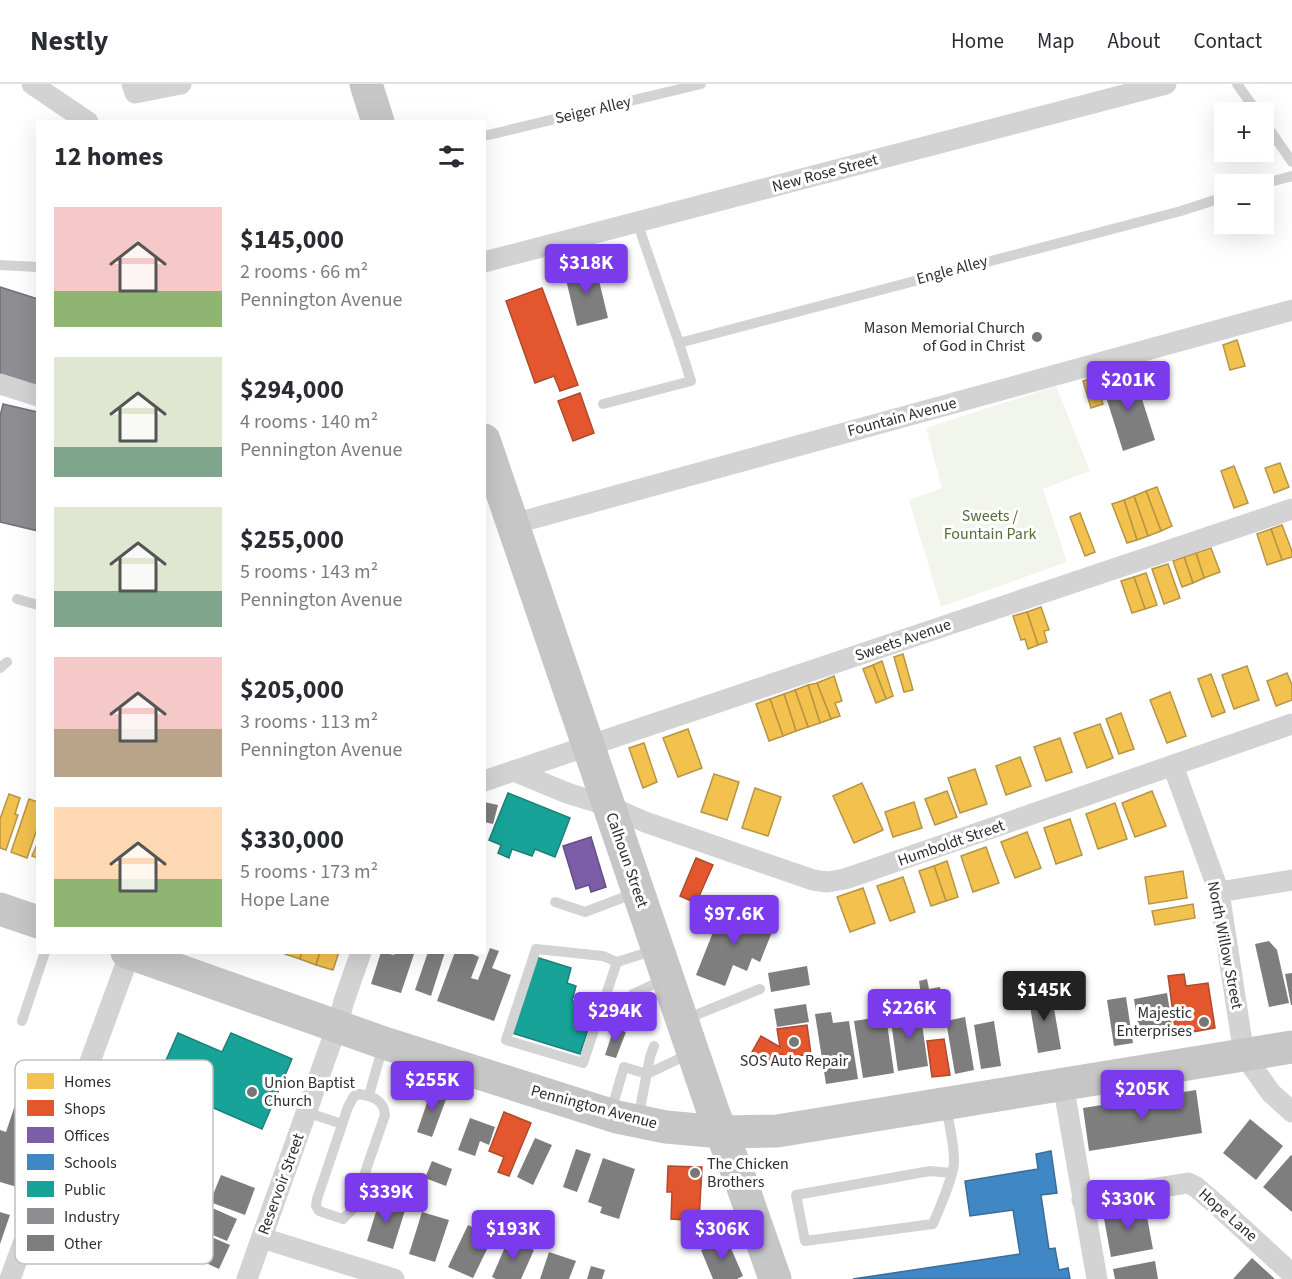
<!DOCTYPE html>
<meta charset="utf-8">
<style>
:root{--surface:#fff;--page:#f7f7f7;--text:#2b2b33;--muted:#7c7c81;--line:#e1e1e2;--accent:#7c3aed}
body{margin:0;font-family:"Source Sans 3",sans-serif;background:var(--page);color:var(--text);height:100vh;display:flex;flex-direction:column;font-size:22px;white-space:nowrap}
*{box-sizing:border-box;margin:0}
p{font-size:20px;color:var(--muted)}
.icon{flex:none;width:33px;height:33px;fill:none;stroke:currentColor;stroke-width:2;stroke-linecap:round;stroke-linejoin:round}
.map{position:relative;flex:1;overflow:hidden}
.side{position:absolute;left:36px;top:36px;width:450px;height:834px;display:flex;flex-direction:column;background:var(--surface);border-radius:0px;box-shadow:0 6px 24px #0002}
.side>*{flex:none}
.buttons{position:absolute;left:1214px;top:18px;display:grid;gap:12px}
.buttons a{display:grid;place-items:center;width:60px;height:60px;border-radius:0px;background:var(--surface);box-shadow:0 6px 24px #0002;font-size:30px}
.price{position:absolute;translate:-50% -51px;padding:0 14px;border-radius:6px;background:var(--accent);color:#fff;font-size:20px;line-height:39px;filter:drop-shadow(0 2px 3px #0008)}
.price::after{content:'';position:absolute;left:50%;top:36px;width:18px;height:14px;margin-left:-9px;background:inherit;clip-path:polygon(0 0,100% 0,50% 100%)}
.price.active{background:#222;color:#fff}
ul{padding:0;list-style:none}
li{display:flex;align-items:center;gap:18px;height:150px;padding:0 18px}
li span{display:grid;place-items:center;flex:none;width:168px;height:120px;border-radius:0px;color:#555}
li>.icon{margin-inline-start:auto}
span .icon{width:72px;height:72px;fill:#fffc;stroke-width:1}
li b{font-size:26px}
h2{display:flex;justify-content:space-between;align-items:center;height:72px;padding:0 18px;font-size:26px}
header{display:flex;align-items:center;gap:36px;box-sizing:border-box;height:84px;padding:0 30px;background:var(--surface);border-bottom:2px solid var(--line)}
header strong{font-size:28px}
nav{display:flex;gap:33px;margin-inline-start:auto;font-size:21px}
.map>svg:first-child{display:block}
</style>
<header>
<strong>Nestly</strong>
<nav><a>Home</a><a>Map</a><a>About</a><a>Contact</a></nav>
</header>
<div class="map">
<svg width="1292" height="1195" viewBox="0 0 1292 1195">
<rect width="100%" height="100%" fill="#fff"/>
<path fill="#f1f5eb" d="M1056,302L1090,387L1043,405L1067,478L941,523L909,416L942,404L926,344Z"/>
<g fill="#f2c14e" stroke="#b79544" stroke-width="1.5">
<path d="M1237,256L1245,282L1230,286L1223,261Z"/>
<path d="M1095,293L1103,320L1091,324L1083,297Z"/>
<path d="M1280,379L1289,403L1274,409L1265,384Z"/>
<path d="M1234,382L1248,419L1234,424L1221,387Z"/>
<path d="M1157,403L1172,442L1161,447L1146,407Z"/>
<path d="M1146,407L1161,447L1148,452L1134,412Z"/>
<path d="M1134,412L1148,452L1137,456L1124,416Z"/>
<path d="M1124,416L1137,456L1127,459L1112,420Z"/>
<path d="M1080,429L1095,468L1085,472L1070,433Z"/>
<path d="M1282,441L1292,467V473L1282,476L1271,445Z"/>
<path d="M1271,445L1282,476L1267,481L1257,450Z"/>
<path d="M1211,464L1220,488L1204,494L1196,469Z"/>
<path d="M1196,469L1204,494L1193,499L1184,473Z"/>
<path d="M1184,473L1193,499L1182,503L1173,477Z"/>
<path d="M1168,480L1180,514L1164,520L1152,485Z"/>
<path d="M1146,489L1157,521L1145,525L1134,493Z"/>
<path d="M1134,493L1145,525L1132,529L1121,497Z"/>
<path d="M1041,523L1049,546L1044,547L1047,558L1038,561L1027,528Z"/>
<path d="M1027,528L1038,561L1028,565L1025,555L1021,556L1013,532Z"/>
<path d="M903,570L913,606L904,608L894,573Z"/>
<path d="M882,577L893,612L886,615L873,581Z"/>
<path d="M873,581L886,615L876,619L863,585Z"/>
<path d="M1247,582L1259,616L1234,625L1222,591Z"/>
<path d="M1287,589L1292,601V616L1276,622L1267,597Z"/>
<path d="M1211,590L1225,628L1212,633L1198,595Z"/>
<path d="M834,592L842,617L835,619L840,632L831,635L817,599Z"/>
<path d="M817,599L831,635L820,639L808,601Z"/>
<path d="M808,601L820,639L808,643L795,606Z"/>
<path d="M795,606L808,643L796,647L784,610Z"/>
<path d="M1170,608L1186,652L1167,659L1150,616Z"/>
<path d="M784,610L796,647L783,652L770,615Z"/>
<path d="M770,615L783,652L769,657L756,620Z"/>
<path d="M1121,629L1134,665L1119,670L1106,635Z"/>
<path d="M1100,640L1113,674L1087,684L1074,649Z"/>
<path d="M688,645L702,684L678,693L663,654Z"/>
<path d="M1060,654L1072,688L1046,697L1034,663Z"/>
<path d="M644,659L657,698L643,704L629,664Z"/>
<path d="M1020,673L1031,702L1006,711L996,682Z"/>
<path d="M975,685L987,720L960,729L948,694Z"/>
<path d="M714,690L739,698L727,736L701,728Z"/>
<path d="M862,699L883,746L854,759L833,712Z"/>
<path d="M755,704L781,713L768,752L742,744Z"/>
<path d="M947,707L957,733L935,741L925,715Z"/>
<path d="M1152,707L1166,742L1135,753L1122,719Z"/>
<path d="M9,710L20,714L15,730L18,731L6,766L0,764V735Z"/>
<path d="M29,715L38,718V742L27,774L11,768Z"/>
<path d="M914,718L922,744L893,753L885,728Z"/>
<path d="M1115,719L1127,755L1098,765L1086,730Z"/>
<path d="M1070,735L1082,771L1056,780L1044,744Z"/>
<path d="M1027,748L1041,784L1015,794L1001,758Z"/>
<path d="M38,758V774L32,772Z"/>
<path d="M986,763L999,799L973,808L961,772Z"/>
<path d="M947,777L958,813L946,817L934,782Z"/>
<path d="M934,782L946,817L931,822L919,787Z"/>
<path d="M1183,787L1187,814L1149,820L1145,793Z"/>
<path d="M903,793L915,828L890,837L877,802Z"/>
<path d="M863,804L875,839L850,848L837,813Z"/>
<path d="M1193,820L1195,834L1155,841L1152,827Z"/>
<path d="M286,868H302L300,875L285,870Z"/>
<path d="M302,868H320L316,881L300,875Z"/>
<path d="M320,868H339L333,886L316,881Z"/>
</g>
<g fill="#e4572e" stroke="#ad4b2e" stroke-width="1.5">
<path d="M542,204L578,301L560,307L554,292L535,299L506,217Z"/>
<path d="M580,309L594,349L573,357L558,317Z"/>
<path d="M696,774L713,781L696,819L680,812Z"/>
<path d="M1184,890L1186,902L1208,899L1215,944L1176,951L1168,892Z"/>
<path d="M807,941L811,970L783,974L782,970L775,982L752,968L761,952L780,963L777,945Z"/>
<path d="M944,955L950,991L932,993L927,957Z"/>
<path d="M504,1028L531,1039L509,1092L498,1088L504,1073L489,1067Z"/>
<path d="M668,1082L702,1083L699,1137L671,1135L672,1108H667Z"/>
</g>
<path fill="#7b5ea7" stroke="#645083" stroke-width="1.5" d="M591,753L606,803L591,808L589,801L576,805L563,762Z"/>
<path fill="#3f88c5" stroke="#3a6d98" stroke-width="1.5" d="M1051,1067L1057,1109L1041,1111L1049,1165L1055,1164L1059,1186L1068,1184L1070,1195H853L1020,1170L1013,1126L970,1132L965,1097L1038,1085L1036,1070Z"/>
<g fill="#17a398" stroke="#1e8078" stroke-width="1.5">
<path d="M508,709L570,734L555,773L535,765L532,772L512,765L509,774L498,769L501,761L489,756Z"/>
<path d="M536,873L571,884L567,899L576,902L572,917L582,920L579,930L592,933L580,970L512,949Z"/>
<path d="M178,949L222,968L231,949L292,975L262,1045L156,999Z"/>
</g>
<g fill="#8d8d92" stroke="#707074" stroke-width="1.5">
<path d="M0,203L38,215V303L0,291Z"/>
<path d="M3,320L38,328V447L0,438V332Z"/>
</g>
<g fill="#7e7e7e">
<path d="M595,180L608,234L577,242L564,187Z"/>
<path d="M1134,290L1155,356L1123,367L1102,300Z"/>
<path d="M484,718L498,721L493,740L484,738Z"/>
<path d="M723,823L774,843L760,878L752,874L747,887L733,881L725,902L696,891Z"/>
<path d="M1269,857L1277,866L1289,919L1269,923L1255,860Z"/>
<path d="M490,864L499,867L492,884L511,891L494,937L437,917L455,868H468L479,873L471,894L478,896Z"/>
<path d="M381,868L394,871L395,868L414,870L401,909L371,900Z"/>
<path d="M428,868H445L431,912L415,906Z"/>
<path d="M807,882L810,901L771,908L768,889Z"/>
<path d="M1292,889V921H1291L1285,890Z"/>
<path d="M927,895L929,905L940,903L945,936L925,939L919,897Z"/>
<path d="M1051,907L1061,965L1038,969L1028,911Z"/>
<path d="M1167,909L1173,948L1140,953L1134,915Z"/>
<path d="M1126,913L1133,959L1114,962L1107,916Z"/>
<path d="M806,920L809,938L777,943L774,925Z"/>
<path d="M920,926L928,982L898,987L890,930Z"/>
<path d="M831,928L833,939L849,937L858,995L826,1000L815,930Z"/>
<path d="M886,932L894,989L863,994L854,937Z"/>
<path d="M965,933L974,986L955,990L946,937Z"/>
<path d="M994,937L1001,982L981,985L974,941Z"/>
<path d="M614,944L626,948L616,974L605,971Z"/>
<path d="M24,994L50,1002L17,1103L0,1098V1046L6,1048Z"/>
<path d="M432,1004L448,1010L432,1053L417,1048Z"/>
<path d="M1196,1006L1202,1049L1089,1067L1083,1024Z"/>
<path d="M470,1034L495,1043L489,1061L480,1057L475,1072L458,1066Z"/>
<path d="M1250,1035L1283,1062L1256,1096L1223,1069Z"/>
<path d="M535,1054L552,1061L533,1101L517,1093Z"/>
<path d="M576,1065L591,1070L577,1108L563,1103Z"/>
<path d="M1291,1071L1292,1072V1128L1263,1103Z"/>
<path d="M603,1074L635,1085L619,1135L600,1129L602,1123L588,1118Z"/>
<path d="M432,1077L452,1085L446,1102L425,1094Z"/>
<path d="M221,1091L255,1104L245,1131L210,1118Z"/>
<path d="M380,1115L406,1123L393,1165L367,1157Z"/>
<path d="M201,1119L237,1135L227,1157L191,1142Z"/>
<path d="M1145,1122L1153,1165L1111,1173L1103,1129Z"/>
<path d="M0,1128L10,1131L0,1160Z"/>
<path d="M422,1128L449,1136L435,1178L409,1170Z"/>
<path d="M468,1141L493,1153L473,1194L448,1183Z"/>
<path d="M193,1145L230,1161L219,1185L182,1168Z"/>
<path d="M509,1154L534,1166L521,1195H496L492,1193Z"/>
<path d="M727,1155L743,1192L737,1195H713L701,1166Z"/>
<path d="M549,1168L576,1177L569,1195H540Z"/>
<path d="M1252,1174L1275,1195H1233Z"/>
<path d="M1155,1177L1158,1195H1115L1113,1185Z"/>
<path d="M591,1182L605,1186L602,1195H587Z"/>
</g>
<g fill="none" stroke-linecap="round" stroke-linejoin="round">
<g stroke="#d3d3d3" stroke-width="10">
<path d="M1237,0L1257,28"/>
<path d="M1263,36L1292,78"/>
<path d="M484,52L701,0"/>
<path d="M1262,100L1292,92"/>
<path d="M637,138L679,259"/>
<path d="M0,181L38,183"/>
<path d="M603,320L691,297L679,259L1181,127L1224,113"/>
<path d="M17,515L38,521"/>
<path d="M0,584L7,578"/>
<path d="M555,818L585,828L635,809"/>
<path d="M617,878L583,979L506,956L536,865L603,872L617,878L655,866"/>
<path d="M642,928L635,919L633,910L665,895"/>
<path d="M686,935L760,905"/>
<path d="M22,937L45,868"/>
<path d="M359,1010C372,1012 384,1016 385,1031L352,1126L343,1135L319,1127L316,1122L317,1115L348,1023L354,1012Z"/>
<path d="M369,1011L383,962"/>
<path d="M946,1023C949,1040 954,1058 954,1076C955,1090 939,1125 933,1140L805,1157L796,1111L930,1087L951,1089"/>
<path d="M611,1027L624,983L647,990L689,970"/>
<path d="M306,1028L342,1040"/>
<path d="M638,1035L650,973L654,962"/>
</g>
<g stroke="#d3d3d3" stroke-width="21">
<path d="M32,0L88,38"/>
<path d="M132,0L135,9L181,0"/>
<path d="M484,178L1166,0"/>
<path d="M0,300L38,312"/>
<path d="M513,440L1292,226"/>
<path d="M1173,682L1219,808L1244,971L1271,1009L1292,1028"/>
<path d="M514,687L567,709L609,722L645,738L813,796L827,798L845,795L1292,640"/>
<path d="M484,697L1292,425"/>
<path d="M1219,808L1292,796"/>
<path d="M1063,1000L1097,1195"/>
<path d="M1082,1116L1188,1099L1196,1103L1218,1122L1292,1190"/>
<path d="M262,1154L394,1195"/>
<path d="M10,1195L130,869"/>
<path d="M247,1195L337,942L344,917L361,868"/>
</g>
<g stroke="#c6c6c6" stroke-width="33">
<path d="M366,0L378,38"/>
<path d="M484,356L714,1030L740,1095L775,1195"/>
<path d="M0,825L38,838"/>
<path d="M127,868L384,959L617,1033L666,1043L721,1048L777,1047L1292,963"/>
</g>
</g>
<g fill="#777" stroke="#fff" stroke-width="2">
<circle cx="1037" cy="253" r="6"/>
<circle cx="1204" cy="938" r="6"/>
<circle cx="794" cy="958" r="6"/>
<circle cx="252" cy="1008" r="6"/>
<circle cx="695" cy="1089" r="6"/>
</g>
<g text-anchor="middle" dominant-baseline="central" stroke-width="6" stroke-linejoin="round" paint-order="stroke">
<g font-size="16" fill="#2e2e2e" stroke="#fff">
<text transform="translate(593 26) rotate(-13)">Seiger Alley</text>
<text transform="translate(825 89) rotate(-15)">New Rose Street</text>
<text transform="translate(952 186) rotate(-15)">Engle Alley</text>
<text transform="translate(902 333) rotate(-15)">Fountain Avenue</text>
<text transform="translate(903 556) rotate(-19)">Sweets Avenue</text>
<text transform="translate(951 759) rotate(-19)">Humboldt Street</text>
<text transform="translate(627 776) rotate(71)">Calhoun Street</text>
<text transform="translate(1225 861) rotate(79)">North Willow Street</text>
<text transform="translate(594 1023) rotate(15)">Pennington Avenue</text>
<text transform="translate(281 1100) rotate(-70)">Reservoir Street</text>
<text transform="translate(1228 1131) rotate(41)">Hope Lane</text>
</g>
<g font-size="16" fill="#2e2e2e" stroke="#fff" text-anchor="end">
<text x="1025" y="244">Mason Memorial Church<tspan x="1025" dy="18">of God in Christ</tspan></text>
<text x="1192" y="929">Majestic<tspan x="1192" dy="18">Enterprises</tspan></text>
<text x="794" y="977" text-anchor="middle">SOS Auto Repair</text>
<text x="264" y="999" text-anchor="start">Union Baptist<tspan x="264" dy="18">Church</tspan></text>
<text x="707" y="1080" text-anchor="start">The Chicken<tspan x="707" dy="18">Brothers</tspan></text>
</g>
<g font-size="16" fill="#556b39" stroke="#fff">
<text x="990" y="432">Sweets /<tspan x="990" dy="18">Fountain Park</tspan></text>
</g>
</g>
<rect x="15" y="976" width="198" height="204" rx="9" fill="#fff" stroke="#c0c0c0" stroke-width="1.5"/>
<rect x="27" y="989" width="27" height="16" fill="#f2c14e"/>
<rect x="27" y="1016" width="27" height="16" fill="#e4572e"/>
<rect x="27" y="1043" width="27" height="16" fill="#7b5ea7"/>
<rect x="27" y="1070" width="27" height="16" fill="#3f88c5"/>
<rect x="27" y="1097" width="27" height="16" fill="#17a398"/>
<rect x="27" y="1124" width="27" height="16" fill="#8d8d92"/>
<rect x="27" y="1151" width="27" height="16" fill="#7e7e7e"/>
<g font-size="16" fill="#2e2e2e">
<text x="64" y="1003">Homes</text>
<text x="64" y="1030">Shops</text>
<text x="64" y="1057">Offices</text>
<text x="64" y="1084">Schools</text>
<text x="64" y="1111">Public</text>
<text x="64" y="1138">Industry</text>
<text x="64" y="1165">Other</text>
</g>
</svg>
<div class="buttons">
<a>+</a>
<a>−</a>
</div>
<b class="price" style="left:586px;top:211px">$318K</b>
<b class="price" style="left:1128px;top:328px">$201K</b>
<b class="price" style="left:734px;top:862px">$97.6K</b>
<b class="price active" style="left:1044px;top:938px">$145K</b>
<b class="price" style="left:909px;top:956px">$226K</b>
<b class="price" style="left:615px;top:959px">$294K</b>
<b class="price" style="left:432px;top:1028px">$255K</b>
<b class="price" style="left:1142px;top:1037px">$205K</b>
<b class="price" style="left:386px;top:1140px">$339K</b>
<b class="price" style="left:1128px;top:1147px">$330K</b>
<b class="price" style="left:513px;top:1177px">$193K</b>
<b class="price" style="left:722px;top:1177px">$306K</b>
<section class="side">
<h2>12 homes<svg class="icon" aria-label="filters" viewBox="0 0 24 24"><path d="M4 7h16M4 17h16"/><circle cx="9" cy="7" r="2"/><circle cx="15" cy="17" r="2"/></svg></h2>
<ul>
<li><span style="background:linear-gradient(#f6c9c9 70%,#8fb573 0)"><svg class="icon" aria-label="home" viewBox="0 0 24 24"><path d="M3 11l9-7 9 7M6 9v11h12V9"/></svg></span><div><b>$145,000</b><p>2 rooms · 66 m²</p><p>Pennington Avenue</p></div></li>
<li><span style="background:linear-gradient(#dfe7d0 75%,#7fa58c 0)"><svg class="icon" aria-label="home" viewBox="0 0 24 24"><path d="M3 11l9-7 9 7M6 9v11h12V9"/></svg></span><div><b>$294,000</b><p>4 rooms · 140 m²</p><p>Pennington Avenue</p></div></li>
<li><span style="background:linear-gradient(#dfe7d0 70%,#7fa58c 0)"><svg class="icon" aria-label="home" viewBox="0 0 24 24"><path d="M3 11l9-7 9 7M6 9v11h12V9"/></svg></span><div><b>$255,000</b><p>5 rooms · 143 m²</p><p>Pennington Avenue</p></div></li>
<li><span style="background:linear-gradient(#f6c9c9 60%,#b9a48a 0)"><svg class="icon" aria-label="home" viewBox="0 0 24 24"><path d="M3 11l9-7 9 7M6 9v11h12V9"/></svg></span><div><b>$205,000</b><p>3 rooms · 113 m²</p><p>Pennington Avenue</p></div></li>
<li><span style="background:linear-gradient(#ffd9b3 60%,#8fb573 0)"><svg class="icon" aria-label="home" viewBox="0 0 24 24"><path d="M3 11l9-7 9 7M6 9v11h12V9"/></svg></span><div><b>$330,000</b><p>5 rooms · 173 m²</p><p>Hope Lane</p></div></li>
</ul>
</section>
</div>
